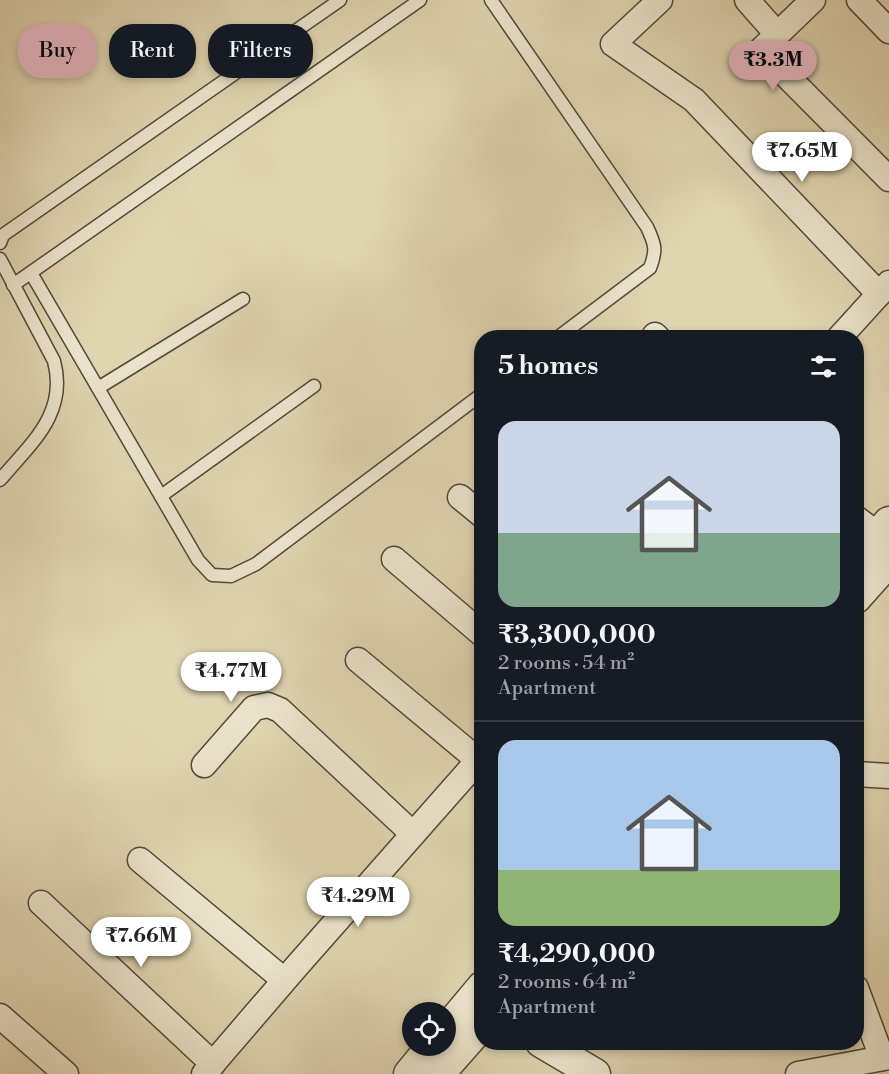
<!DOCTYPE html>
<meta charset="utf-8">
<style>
:root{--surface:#171b24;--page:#242831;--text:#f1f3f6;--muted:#9ea1a6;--line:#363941;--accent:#c59692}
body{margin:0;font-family:"Libre Bodoni",serif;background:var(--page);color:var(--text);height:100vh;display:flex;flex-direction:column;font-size:22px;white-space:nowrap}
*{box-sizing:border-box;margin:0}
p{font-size:20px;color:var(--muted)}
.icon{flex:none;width:33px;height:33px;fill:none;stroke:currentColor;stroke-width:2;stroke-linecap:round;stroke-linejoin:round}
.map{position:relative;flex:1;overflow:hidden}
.drawer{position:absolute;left:474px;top:330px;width:390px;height:720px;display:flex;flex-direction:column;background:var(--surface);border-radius:24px;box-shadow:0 3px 9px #0003}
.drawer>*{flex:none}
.banner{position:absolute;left:18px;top:24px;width:366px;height:54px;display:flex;gap:12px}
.controls{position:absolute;left:402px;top:1002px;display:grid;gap:12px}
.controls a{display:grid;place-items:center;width:54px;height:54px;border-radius:50%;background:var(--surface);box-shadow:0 3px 9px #0003;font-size:30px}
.price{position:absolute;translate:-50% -51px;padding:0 14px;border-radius:21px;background:#fff;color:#222;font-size:20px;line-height:39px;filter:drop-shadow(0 2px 3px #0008)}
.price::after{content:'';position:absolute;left:50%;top:36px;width:18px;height:14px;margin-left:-9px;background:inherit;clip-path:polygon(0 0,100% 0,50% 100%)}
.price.active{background:var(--accent);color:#111}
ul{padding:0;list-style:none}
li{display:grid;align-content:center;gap:12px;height:318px;padding:0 24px}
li+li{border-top:2px solid var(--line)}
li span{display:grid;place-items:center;height:186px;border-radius:18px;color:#555}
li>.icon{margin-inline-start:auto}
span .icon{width:108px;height:108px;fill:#fffc;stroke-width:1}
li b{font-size:26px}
h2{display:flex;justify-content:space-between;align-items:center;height:72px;padding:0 24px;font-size:26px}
.chip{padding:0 21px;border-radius:24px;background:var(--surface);box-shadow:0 3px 9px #0003;font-size:21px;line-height:54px}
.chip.active{background:var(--accent);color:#111}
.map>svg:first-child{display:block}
</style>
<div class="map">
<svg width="889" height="1074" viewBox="0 0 889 1074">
<rect width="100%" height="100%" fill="#e0d5b1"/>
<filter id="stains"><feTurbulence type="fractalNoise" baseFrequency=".00333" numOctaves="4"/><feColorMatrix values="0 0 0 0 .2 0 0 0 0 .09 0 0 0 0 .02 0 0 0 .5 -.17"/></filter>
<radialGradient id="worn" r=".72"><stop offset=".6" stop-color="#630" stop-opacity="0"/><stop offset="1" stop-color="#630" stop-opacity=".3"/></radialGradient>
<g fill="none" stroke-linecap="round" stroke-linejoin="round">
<defs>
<g id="service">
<path d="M491,0L647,227C655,244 657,250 650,268L557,338"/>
<path d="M0,243L3,235L340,0"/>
<path d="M0,259L54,361C68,414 31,443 0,480"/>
<path d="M31,273L198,560L212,575L231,576L256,564L482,394"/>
<path d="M13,285L420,0"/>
<path d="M98,388L243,299"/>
<path d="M161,496L314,386"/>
</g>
<g id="minor">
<path d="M660,0L613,44L694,100L879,294"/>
<path d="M747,0L777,34"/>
<path d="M813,0L761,50L889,179"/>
<path d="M859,0L889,31"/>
<path d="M655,335L658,338"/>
<path d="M839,338L889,283"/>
<path d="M460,497L482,515"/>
<path d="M856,518L889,543"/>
<path d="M394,559L482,634"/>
<path d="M358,660L478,760"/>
<path d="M204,765L254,708L268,705L280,710L413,834"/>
<path d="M856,774L889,776"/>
<path d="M140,860L284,980"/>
<path d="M41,903L213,1064"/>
<path d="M856,988L882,1058"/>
<path d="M0,1016L66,1074"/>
<path d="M204,1074L296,967L482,756"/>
<path d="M798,1074L889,1057"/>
</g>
<g id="tertiary">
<path d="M856,559L889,522"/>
<path d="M856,598L889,561"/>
<path d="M446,1030L482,987"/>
<path d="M541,1042L595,1074"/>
<path d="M409,1074L432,1046"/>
<path d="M439,1074L482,1025"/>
</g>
</defs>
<use href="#service" stroke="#52493a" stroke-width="15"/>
<use href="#minor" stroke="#52493a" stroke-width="27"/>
<use href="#tertiary" stroke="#52493a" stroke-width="33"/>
<use href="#service" stroke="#ebe4cc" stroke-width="12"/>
<use href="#minor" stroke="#ebe4cc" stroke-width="24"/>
<use href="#tertiary" stroke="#ebe4cc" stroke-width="30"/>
</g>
<rect width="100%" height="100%" filter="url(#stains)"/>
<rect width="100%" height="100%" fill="url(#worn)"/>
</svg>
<div class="controls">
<a><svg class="icon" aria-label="locate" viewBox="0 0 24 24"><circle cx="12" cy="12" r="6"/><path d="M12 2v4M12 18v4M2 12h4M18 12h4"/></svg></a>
</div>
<b class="price active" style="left:773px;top:92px">₹3.3M</b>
<b class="price" style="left:802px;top:183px">₹7.65M</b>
<b class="price" style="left:231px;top:703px">₹4.77M</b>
<b class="price" style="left:358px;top:928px">₹4.29M</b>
<b class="price" style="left:141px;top:968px">₹7.66M</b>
<div class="banner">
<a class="chip active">Buy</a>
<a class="chip">Rent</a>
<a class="chip">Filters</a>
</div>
<section class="drawer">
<h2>5 homes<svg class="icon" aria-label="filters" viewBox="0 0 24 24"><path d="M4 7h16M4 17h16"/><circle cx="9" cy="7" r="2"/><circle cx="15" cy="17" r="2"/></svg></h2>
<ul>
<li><span style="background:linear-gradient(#c9d6e8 60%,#7fa58c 0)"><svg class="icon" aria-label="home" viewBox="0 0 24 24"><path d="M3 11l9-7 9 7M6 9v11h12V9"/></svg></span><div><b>₹3,300,000</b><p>2 rooms · 54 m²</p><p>Apartment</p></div></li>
<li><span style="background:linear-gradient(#a9c7e8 70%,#8fb573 0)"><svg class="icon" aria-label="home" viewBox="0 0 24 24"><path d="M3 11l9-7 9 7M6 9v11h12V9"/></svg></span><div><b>₹4,290,000</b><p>2 rooms · 64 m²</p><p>Apartment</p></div></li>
</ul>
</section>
</div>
